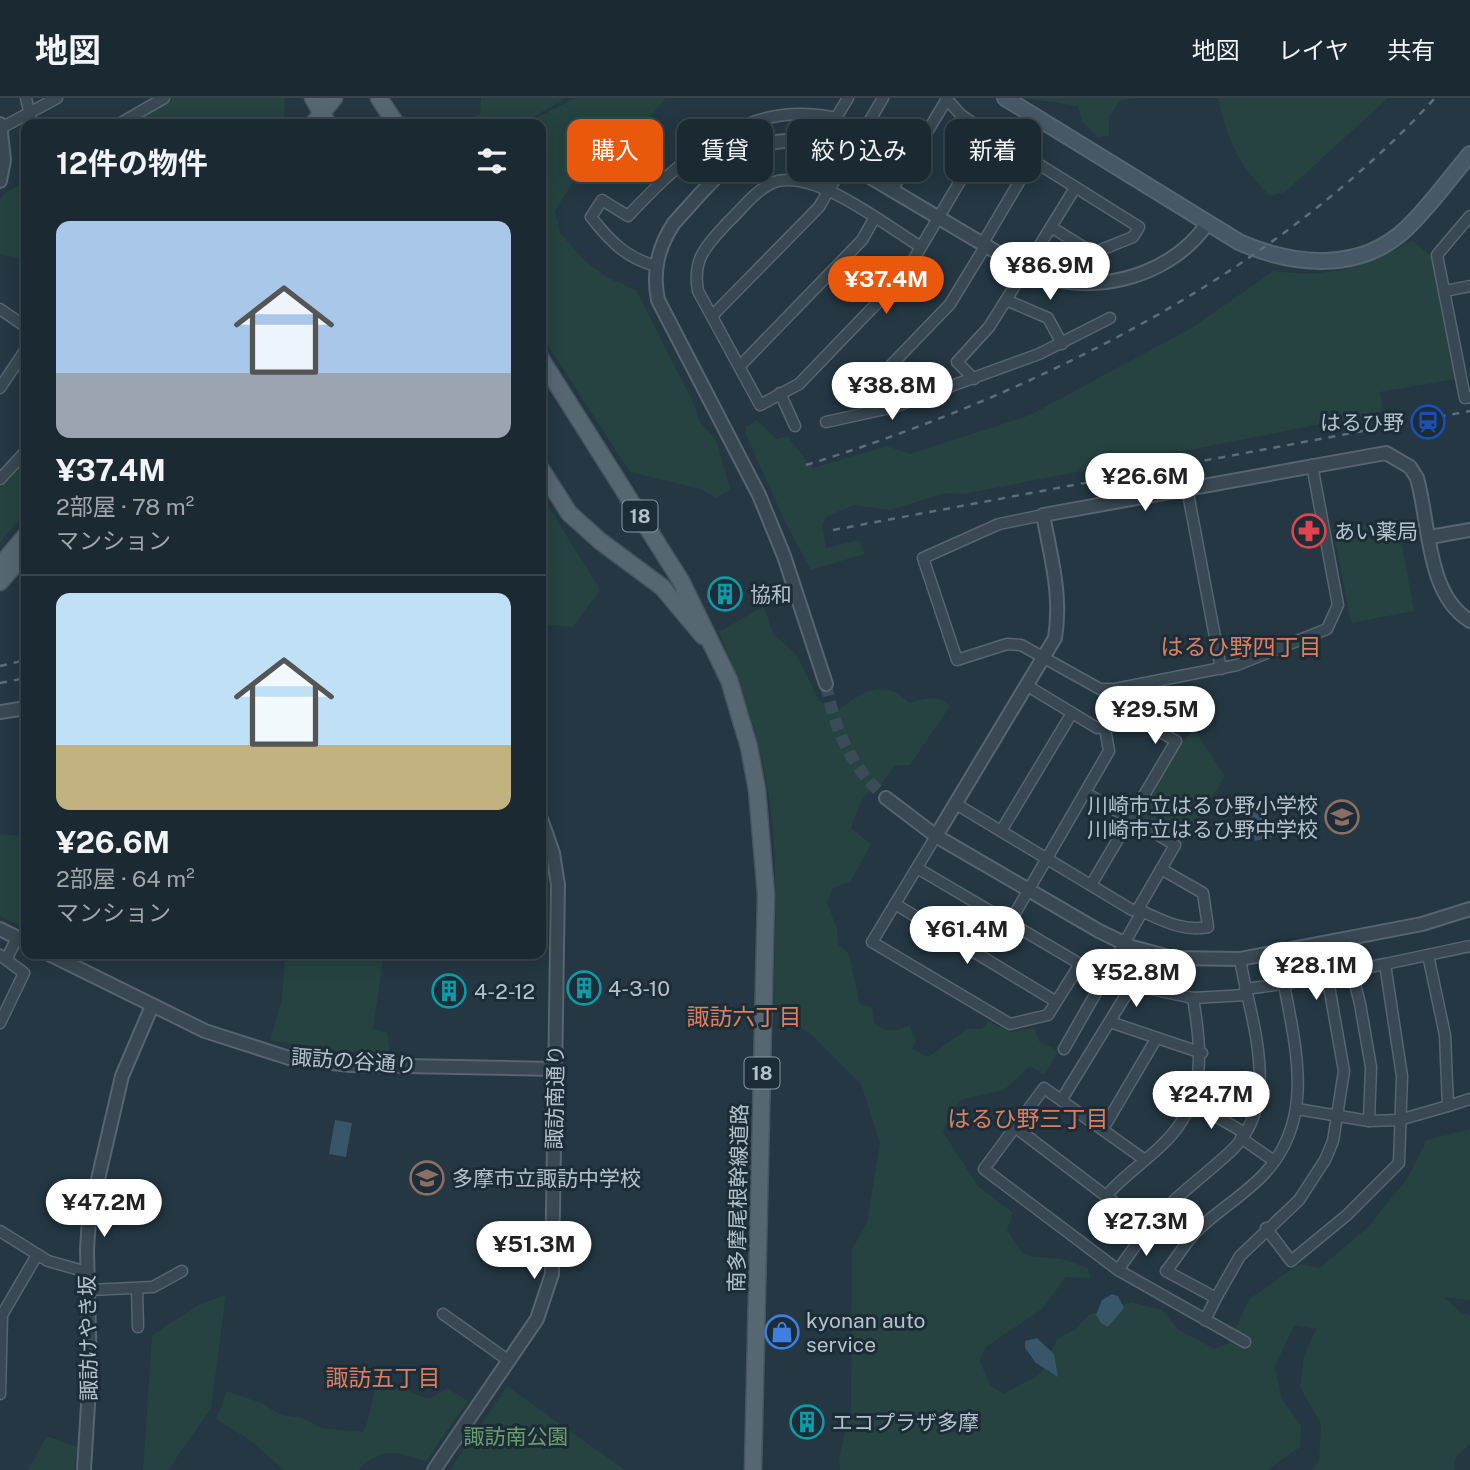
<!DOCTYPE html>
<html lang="ja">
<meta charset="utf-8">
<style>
:root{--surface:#1b2932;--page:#28353e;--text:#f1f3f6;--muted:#a0a6ac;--line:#39454d;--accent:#ea580c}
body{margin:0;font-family:"Public Sans","Noto Sans JP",sans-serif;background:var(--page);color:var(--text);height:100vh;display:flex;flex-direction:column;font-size:26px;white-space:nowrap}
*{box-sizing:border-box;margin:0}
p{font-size:23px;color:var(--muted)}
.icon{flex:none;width:38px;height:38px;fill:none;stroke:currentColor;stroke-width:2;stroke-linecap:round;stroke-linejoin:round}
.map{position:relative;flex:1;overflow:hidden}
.side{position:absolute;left:21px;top:21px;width:525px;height:840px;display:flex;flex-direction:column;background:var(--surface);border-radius:14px;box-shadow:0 4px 18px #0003,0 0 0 2px var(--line)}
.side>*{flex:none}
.hud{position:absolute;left:567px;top:21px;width:665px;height:63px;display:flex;gap:14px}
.price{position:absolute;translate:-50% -60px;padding:0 16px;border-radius:24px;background:#fff;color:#222;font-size:23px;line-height:46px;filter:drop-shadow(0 2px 4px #0008)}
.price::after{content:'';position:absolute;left:50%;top:42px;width:21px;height:16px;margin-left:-10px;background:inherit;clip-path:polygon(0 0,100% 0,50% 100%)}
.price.active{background:var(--accent);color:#fff}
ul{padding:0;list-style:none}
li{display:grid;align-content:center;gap:14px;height:371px;padding:0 35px}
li+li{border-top:2px solid var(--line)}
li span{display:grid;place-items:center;height:217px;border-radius:14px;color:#555}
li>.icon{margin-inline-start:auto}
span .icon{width:126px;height:126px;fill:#fffc;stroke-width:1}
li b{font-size:30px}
h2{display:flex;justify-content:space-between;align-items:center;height:84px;padding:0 35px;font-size:30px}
.tag{padding:0 24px;border-radius:14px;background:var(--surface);box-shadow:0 4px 18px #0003,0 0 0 2px var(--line);font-size:24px;line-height:63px}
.tag.active{background:var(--accent);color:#fff}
header{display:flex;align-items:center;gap:42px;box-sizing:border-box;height:98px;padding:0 35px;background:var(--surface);border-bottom:2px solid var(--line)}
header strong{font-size:33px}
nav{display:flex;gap:38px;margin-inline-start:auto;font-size:24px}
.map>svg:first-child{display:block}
</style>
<header>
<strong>地図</strong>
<nav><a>地図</a><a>レイヤ</a><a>共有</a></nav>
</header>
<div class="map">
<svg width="1470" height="1372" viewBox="0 0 1470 1372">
<rect width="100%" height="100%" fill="#243742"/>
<g fill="#264341">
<path d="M174,0H285L284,26H128Z"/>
<path d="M481,0H566L535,18L530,26H460L480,16Z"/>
<path d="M575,0H666L621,51L576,79L555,113L560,135L585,163L608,180L636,192L695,308L699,323L716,342L730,391L716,400L701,391L630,374L541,237V26H533L538,19Z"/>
<path d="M1024,0H1138L1120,2L1109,19V38L1097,39L1082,23L1078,8Z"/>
<path d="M1218,0H1388L1285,94L1270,98C1237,65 1228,44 1218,0Z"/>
<path d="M26,83V166L18,160L0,156V102L4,96Z"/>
<path d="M1412,142L1432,159L1456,281L1380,294L1383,314L964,396L945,395L890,412L853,407L826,419L822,427L826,450L859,442L865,456L811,472L786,426L746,337V328L757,322L776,341L787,338L813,370L887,348L910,356L1030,317L1193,229L1273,173C1331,180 1362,171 1412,142Z"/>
<path d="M26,362V412L0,445V390Z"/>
<path d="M541,396L600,492L573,529L541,526Z"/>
<path d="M1397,420L1414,513L1351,525L1333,432Z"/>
<path d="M764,508L773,536L796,556L819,603L838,612C864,592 883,580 910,605C926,600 938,596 950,608L910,667H895L882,685L863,699L851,730L871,746L851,783L833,790L827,804L837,831L838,846L849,856L860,906L872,909L874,925C886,934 895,935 909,927L916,943L912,951L928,959L967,931H982L988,923L1010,934L1035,930L1039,943L1058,953L1044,977L1030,968L1004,992L960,1002L943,1034L978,1088L1013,1115L1007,1132C1026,1162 1022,1157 1055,1160C1066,1161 1078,1167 1088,1170L1091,1181L1066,1179L1042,1211L986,1249L980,1263L990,1287L1004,1296L1041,1275L1057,1241L1076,1231L1088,1217L1132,1204L1162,1212L1179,1232L1215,1251L1229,1245L1249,1201L1299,1166L1320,1170L1367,1130L1406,1082L1427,1042L1470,1031V1202L1444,1199L1460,1214L1470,1217V1345L1456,1359L1454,1372H1311L1319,1363L1321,1326L1300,1289L1304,1258L1316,1231L1294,1227L1275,1269L1282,1302L1301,1327L1300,1349L1268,1372H840L839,1359L851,1309L852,1151L867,1125L880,1045L861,986L812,937L773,912C774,853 778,794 773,735C768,664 746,598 719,534Z"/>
<path d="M1194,631L1225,678L1183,747L1140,722L1138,716L1180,647Z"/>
<path d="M0,736L26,738V831L0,818Z"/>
<path d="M384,856L373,930L387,935L390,955L339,953L270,942L282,900L285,857Z"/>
<path d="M226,1197L211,1310L168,1372H143L152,1237L200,1206Z"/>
<path d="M380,1282C399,1283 412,1298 430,1301L447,1290L468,1303L426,1363C394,1355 385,1347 358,1372H284L251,1343L216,1321L227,1293L261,1305L281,1317L302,1320L321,1330L363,1334C372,1317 370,1298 380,1282Z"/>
<path d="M507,1288L625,1372H450Z"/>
<path d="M47,1338L78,1349L74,1372H28Z"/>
</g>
<g fill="#37566a">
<path d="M1267,704L1272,739L1255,743L1247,709Z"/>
<path d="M335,1022L352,1025L346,1059L329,1056Z"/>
<path d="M1112,1196L1118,1198L1124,1210L1108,1229L1101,1225L1096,1217L1102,1202Z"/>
<path d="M1037,1240L1054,1256L1058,1279L1036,1265L1025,1250V1243Z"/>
</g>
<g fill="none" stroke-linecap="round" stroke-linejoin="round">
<path stroke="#3a4c57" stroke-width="12" stroke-dasharray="12 6" stroke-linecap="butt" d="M826,586C835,632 850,668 886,700"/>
<defs>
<g id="minor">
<path d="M26,0L32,26"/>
<path d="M119,26L164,0"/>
<path d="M1,30L57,0"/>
<path d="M892,92L947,1"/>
<path d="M1470,118L1437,157L1465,300L1470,299"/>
<path d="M983,145L1032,62L1139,129L1133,139L1093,155L1051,129"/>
<path d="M986,147L950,206L872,287L894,309L1039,256L1110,220"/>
<path d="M921,149C886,128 812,68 772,85C755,93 742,111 728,124C707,147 692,160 698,193L760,307L799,286L905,176L988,36L960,16L946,0"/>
<path d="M656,168C626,160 610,143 591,119L602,102L628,118C684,59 744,0 836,20L848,0"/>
<path d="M1445,193L1470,188"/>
<path d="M0,211L26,229"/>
<path d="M713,217L819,109L883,0"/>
<path d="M1062,246L1048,220L1006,202L1075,90"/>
<path d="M740,268L862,142L874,121"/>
<path d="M974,281L957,264L989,229L1006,202"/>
<path d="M0,290L26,251"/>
<path d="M780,295L795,328"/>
<path d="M826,324L894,309"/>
<path d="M0,381L26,353"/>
<path d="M1187,390L1221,571"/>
<path d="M1043,417L999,426L923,460L957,562L1007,546L1021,547L1100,591H1115L1237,567L1327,531L1338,507L1312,367"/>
<path d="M1026,587L1097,630L1140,622L1176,643L1091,787"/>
<path d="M956,706L1132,812L1138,811L1175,747L1086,695"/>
<path d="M1001,733L1072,615"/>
<path d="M917,770L1080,866L1048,917L1010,926L872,844L936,738"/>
<path d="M895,806L1055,903"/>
<path d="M1139,812C1162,822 1182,834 1208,829L1203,795L1161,771"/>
<path d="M1010,824L1109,653L1105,630"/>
<path d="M1344,841L1360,906L1371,969L1369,1023"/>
<path d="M0,857L24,875L0,925"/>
<path d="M7,860L17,840"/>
<path d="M1327,877L1344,973L1333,1043L1325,1062L1299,1102L1240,1158L1216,1200L1166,1173C1176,1161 1185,1146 1195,1135C1216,1113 1244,1098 1265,1075C1315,1021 1296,951 1284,886Z"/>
<path d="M1327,877L1385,866"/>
<path d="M1245,891L1284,886"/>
<path d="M1110,924L1202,955"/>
<path d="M1064,951L1142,814"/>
<path d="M1062,1001L1132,887L1193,900L1246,897"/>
<path d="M1191,1004L1245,1035"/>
<path d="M1448,1008L1470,1001"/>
<path d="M1297,1011L1369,1023L1399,1022L1448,1008L1445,937L1428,857"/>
<path d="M1015,1029L1148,1130C1172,1100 1202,1080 1230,1054C1284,1004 1250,922 1240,861"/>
<path d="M1103,1031L1156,941"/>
<path d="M1241,1040L1274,1063"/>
<path d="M1145,1062L1044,990L984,1071L1118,1172L1245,1244"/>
<path d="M1107,1097C1123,1078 1145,1064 1163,1046C1207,1004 1202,954 1193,900"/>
<path d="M1266,1130L1291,1163L1347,1117L1399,1065L1402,978L1385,866L1470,848"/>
<path d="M0,1133L48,1163L87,1174"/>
<path d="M1118,1172L1148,1130"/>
<path d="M137,1191L138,1229"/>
<path d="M90,1192L153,1189L182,1173"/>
<path d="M443,1216L509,1263"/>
<path d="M1205,1222L1216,1200"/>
<path d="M0,1296L2,1217L37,1157"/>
</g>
<g id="tertiary">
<path d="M0,26L4,62L0,83"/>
<path d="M1430,439L1470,432"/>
<path d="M826,586L784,458L759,397L658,202C652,173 658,149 674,125C714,82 755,22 821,50L1025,171C1085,201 1168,182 1207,126"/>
<path d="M0,614L26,610"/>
<path d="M886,700L936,738L1099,833L1132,849L1173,860L1240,861L1422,826L1470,811"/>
<path d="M936,738L1055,540C1062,498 1051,459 1043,417L1386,355L1410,369L1417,380C1430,426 1426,496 1470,523"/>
<path d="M0,831L26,844"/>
<path d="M49,856L205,933L289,960L350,967L555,971"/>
<path d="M84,1372L90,1274L87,1152L89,1120L122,978L152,908"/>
<path d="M434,1372L537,1221L552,1176L558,787L553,755L541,721"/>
</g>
<path id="secondary" d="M1005,0L1239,144C1293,168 1360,175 1407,130C1430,108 1449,81 1470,56"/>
<g id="primary">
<path d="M313,0L328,26"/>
<path d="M379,0L396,26"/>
<path d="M313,26L334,0"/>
<path d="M541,261L681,483L729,582L749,649L757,692L766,797L753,1372"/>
<path d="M541,371L569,415L600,443L662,489L703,538"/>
<path d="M0,468L26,437"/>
<path d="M0,484L26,454"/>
</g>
</defs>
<use href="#minor" stroke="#56656f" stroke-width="13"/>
<use href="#tertiary" stroke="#56656f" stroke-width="16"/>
<use href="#secondary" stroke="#56656f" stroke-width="18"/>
<use href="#primary" stroke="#45545e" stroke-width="19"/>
<use href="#minor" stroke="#394852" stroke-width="10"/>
<use href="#tertiary" stroke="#394852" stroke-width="12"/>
<use href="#secondary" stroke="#465865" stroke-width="14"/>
<use href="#primary" stroke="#576772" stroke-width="16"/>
<g stroke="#5a6d79" stroke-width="2.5" stroke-dasharray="7 7" stroke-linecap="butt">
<path d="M806,367C1033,297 1273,178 1435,0"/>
<path d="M833,432L1470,313"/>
<path d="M0,568L26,562"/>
<path d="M0,585L26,580"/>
</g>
</g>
<defs>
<symbol id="station-ring" viewBox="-11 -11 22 22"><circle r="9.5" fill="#1d2d37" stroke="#1a4fb4" stroke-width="1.5"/><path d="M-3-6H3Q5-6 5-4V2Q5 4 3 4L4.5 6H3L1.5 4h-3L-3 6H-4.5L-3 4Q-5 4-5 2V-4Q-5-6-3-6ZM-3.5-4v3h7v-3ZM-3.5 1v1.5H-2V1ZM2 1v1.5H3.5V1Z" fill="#1a4fb4"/></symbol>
<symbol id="pharmacy-ring" viewBox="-11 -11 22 22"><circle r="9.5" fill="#1d2d37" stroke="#e0444e" stroke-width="1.5"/><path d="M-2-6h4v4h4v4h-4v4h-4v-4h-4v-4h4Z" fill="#e0444e"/></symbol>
<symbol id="building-ring" viewBox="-11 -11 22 22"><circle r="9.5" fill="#1d2d37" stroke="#0f9aa8" stroke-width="1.5"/><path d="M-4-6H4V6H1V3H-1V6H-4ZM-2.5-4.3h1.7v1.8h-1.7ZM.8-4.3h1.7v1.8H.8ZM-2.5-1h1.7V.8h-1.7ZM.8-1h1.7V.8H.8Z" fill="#0f9aa8"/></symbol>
<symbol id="school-ring" viewBox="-11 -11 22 22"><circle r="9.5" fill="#1d2d37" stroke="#8d6e63" stroke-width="1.5"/><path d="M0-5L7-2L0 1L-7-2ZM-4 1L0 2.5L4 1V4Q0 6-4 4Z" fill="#8d6e63"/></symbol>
<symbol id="shop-ring" viewBox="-11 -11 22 22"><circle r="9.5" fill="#1d2d37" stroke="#3f7fe0" stroke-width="1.5"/><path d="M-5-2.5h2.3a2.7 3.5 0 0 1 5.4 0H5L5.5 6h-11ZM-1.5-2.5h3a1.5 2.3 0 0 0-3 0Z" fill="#3f7fe0"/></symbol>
</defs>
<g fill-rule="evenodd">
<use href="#station-ring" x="1409" y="305" width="38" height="38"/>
<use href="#pharmacy-ring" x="1290" y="414" width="38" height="38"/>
<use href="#building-ring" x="706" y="477" width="38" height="38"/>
<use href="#school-ring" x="1323" y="700" width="38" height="38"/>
<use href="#building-ring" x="565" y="871" width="38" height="38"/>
<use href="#building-ring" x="430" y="874" width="38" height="38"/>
<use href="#school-ring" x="408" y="1061" width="38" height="38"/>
<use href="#shop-ring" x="763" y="1215" width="38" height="38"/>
<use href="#building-ring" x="788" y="1305" width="38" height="38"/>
</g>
<g text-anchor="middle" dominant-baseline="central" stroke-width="6" stroke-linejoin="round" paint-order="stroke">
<g fill="#1d2d37" stroke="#87959f" stroke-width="2">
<rect x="622.5" y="402.5" width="35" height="31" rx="5"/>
<rect x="744.5" y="959.5" width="35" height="31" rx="5"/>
</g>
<g font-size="19" font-weight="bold" fill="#b5c2cc">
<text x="640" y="418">18</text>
<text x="762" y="975">18</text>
</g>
<g font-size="21" fill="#b5c2cc" stroke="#1d2d37" text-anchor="start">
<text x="1404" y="324" text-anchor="end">はるひ野</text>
<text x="1334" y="433">あい薬局</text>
<text x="750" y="496">協和</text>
<text x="1318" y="707" text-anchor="end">川崎市立はるひ野小学校<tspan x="1318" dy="24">川崎市立はるひ野中学校</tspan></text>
<text x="608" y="890">4-3-10</text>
<text x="474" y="893">4-2-12</text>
<text x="452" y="1080">多摩市立諏訪中学校</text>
<text x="806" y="1222">kyonan auto<tspan x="806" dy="24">service</tspan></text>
<text x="832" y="1324">エコプラザ多摩</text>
</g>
<g font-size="21" fill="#b5c2cc" stroke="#1d2d37">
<text transform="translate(354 963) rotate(4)">諏訪の谷通り</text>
<text transform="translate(555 999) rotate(-89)">諏訪南通り</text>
<text transform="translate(738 1100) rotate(-89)">南多摩尾根幹線道路</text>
<text transform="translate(88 1240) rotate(-91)">諏訪けやき坂</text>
</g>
<g font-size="21" fill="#6b9e6d" stroke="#1d2d37">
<text x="516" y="1338">諏訪南公園</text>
</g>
<g font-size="23" fill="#dc7e61" stroke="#1d2d37">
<text x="1241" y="548">はるひ野四丁目</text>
<text x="744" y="918">諏訪六丁目</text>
<text x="1028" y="1020">はるひ野三丁目</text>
<text x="383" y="1279">諏訪五丁目</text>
</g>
</g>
</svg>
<b class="price" style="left:1050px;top:204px">¥86.9M</b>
<b class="price active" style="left:886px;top:218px">¥37.4M</b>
<b class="price" style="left:892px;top:324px">¥38.8M</b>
<b class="price" style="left:1145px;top:415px">¥26.6M</b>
<b class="price" style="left:1155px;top:648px">¥29.5M</b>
<b class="price" style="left:967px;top:868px">¥61.4M</b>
<b class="price" style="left:1316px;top:904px">¥28.1M</b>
<b class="price" style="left:1136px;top:911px">¥52.8M</b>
<b class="price" style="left:1211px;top:1033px">¥24.7M</b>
<b class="price" style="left:104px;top:1141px">¥47.2M</b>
<b class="price" style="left:1146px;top:1160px">¥27.3M</b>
<b class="price" style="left:534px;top:1183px">¥51.3M</b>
<div class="hud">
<a class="tag active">購入</a>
<a class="tag">賃貸</a>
<a class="tag">絞り込み</a>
<a class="tag">新着</a>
</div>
<section class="side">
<h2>12件の物件<svg class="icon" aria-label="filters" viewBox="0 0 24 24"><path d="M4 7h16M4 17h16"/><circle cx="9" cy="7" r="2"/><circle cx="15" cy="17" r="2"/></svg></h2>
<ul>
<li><span style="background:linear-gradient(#a9c7e8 70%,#9aa5b1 0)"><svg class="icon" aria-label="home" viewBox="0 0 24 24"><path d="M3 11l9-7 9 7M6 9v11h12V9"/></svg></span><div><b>¥37.4M</b><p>2部屋 · 78 m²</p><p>マンション</p></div></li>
<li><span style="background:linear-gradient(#bfe0f5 70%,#c2b280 0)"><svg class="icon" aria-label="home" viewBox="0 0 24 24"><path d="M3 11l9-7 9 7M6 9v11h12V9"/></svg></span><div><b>¥26.6M</b><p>2部屋 · 64 m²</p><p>マンション</p></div></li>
</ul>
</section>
</div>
